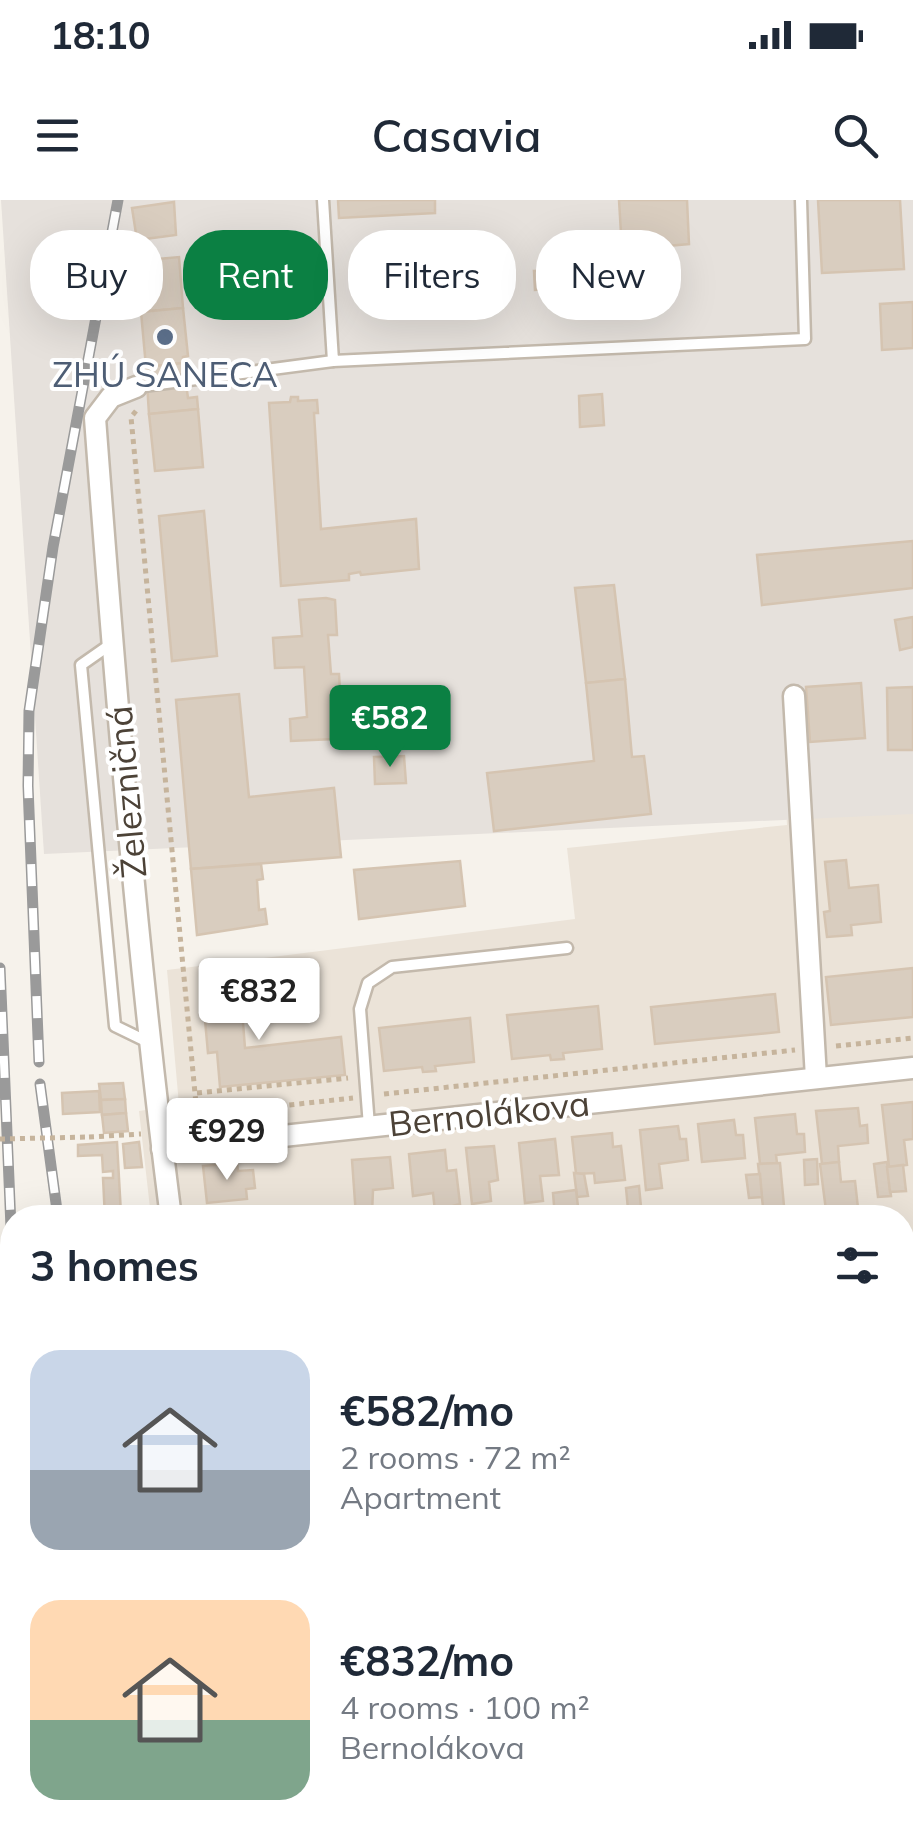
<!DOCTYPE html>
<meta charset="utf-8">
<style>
:root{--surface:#fff;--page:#f6f6f7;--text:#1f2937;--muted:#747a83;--accent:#0b8043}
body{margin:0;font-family:Mulish,sans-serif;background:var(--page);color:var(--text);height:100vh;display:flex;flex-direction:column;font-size:38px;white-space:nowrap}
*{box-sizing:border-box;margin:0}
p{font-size:32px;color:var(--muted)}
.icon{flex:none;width:55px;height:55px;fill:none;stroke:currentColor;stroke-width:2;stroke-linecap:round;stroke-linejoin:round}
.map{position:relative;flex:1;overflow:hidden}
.drawer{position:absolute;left:0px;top:1005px;width:915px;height:640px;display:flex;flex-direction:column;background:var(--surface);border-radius:40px 40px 0 0;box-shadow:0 10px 40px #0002}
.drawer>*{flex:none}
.top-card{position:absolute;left:30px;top:30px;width:855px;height:90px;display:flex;gap:20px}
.price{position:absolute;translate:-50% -85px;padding:0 22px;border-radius:10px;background:#fff;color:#222;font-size:32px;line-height:65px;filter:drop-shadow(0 2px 5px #0008)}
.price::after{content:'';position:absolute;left:50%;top:60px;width:30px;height:22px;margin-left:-15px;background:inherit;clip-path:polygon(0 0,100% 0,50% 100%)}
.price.on{background:var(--accent);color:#fff}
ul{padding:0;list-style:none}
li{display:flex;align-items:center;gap:30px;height:250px;padding:0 30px}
li span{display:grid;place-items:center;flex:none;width:280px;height:200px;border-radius:30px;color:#555}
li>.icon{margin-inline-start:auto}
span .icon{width:120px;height:120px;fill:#fffc;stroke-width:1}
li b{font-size:42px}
h2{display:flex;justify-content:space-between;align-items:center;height:120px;padding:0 30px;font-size:42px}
.pill{padding:0 35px;border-radius:40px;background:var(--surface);box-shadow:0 10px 40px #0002;font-size:35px;line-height:90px}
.pill.on{background:var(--accent);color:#fff}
.status{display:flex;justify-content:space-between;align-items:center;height:70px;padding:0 50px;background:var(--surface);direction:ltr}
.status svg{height:28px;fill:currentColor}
header{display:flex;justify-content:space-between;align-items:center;height:130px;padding:0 30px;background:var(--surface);font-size:45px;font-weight:600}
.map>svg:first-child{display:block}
</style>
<div class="status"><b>18:10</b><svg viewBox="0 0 49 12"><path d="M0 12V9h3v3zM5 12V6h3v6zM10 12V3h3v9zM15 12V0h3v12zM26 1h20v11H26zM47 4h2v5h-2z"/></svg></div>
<header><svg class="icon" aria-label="menu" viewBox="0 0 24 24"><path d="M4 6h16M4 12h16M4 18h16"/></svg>Casavia<svg class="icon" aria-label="search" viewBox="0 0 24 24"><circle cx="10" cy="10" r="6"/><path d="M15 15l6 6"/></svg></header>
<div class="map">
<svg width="913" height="1645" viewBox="0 0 913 1645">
<rect width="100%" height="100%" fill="#f6f2eb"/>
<path fill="#ebe3d8" d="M913,413V1645H230L228,1633L902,1632V1018L151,1017L139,911L179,905L167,770L575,719L567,648L787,625L775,439Z"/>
<path fill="#e6e1dc" d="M1,0H913V614L44,654Z"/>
<g fill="#d9cdbf" stroke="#d5c4b1" stroke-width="2.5">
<path d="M338,0H435V13L339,18Z"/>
<path d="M619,0H687L689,44L622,50Z"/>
<path d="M818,0H900L904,69L822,73Z"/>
<path d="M174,2L176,35L137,40L132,8Z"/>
<path d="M576,53L578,87L535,90L534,71L564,70L563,54Z"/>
<path d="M179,57L183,108L141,112L136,61Z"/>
<path d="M913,102V148L882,150L880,104Z"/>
<path d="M183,108L188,156L183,157V163L146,167L141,112Z"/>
<path d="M183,163L188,198L197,197L198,209L149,214L146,167Z"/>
<path d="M602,194L604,225L580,227L579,196Z"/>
<path d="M291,197H298V201L317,200L318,213H314L321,329L416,319L419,369L361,375L360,372L349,374V380L281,386L269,203L290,202Z"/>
<path d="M198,209L203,267L155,271L149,214Z"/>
<path d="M204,311L217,456L172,461L159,316Z"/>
<path d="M913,341V388L762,405L757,355Z"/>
<path d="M614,385L625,479L586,483L575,388Z"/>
<path d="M326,398L335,400L337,435H328L331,474H339L340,492H332L334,539L291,541L290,519L307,517L304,467L275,468L273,438L302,436L299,400Z"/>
<path d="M913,417V447L900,450L895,420Z"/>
<path d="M625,479L632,557L644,556L651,614L494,631L487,573L594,561L586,483Z"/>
<path d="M861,483L865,538L810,542L806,487Z"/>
<path d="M913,487V550H888L887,488Z"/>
<path d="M239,494L249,597L334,588L341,657L191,669L176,500Z"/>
<path d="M404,556L406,583L375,584L374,557Z"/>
<path d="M846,660L849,688L878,685L881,722L851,725L852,735L827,737L824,712L830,711L825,662Z"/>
<path d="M460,661L465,706L359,719L354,670Z"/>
<path d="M261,664L263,679L257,680L259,710L265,709L267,724L197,735L191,669Z"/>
<path d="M913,768V817L831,825L826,777Z"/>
<path d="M239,772L245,848L341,837L345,875L220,887L217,852L208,853L201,776Z"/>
<path d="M775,794L779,832L655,844L651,807Z"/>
<path d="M598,806L602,849L563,853L564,859L551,860L550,855L512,859L507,815Z"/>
<path d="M470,818L474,862L435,866L436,871L423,872L422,867L384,871L379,828Z"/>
<path d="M123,883L125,899L101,900L99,884Z"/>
<path d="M99,891L100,912L63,914L62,893Z"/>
<path d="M125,899L126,913L102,915L101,900Z"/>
<path d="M913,902V939L904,940L907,965L889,967L882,905Z"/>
<path d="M858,908L860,926L867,925L868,943L838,946L839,962L822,964L816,911Z"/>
<path d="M126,913L128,931L104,933L102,915Z"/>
<path d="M795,914L797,934H804L805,952L776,955L777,963L760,964L755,918Z"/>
<path d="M734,920L736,935H743L745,958L702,962L698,924Z"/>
<path d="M678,926L680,939H686L688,960L659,964L662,988L646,990L640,930Z"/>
<path d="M612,933L613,947L621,946L625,980L595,983L594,973L576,974L572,937Z"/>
<path d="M555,939L559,975L540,976L543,1001L525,1003L519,943Z"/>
<path d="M117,942L121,1014L135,1013V1018H105L103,978H113V971L103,972L102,955L78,956V945Z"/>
<path d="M139,942L142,967L125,968L123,944Z"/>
<path d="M494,946L498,980L489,982L491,1001L472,1004L466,948Z"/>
<path d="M445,950L447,971L456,970L460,1004L435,1011L433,993L413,996L409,954Z"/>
<path d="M390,957L393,988L373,990L372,1014L356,1016L352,960Z"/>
<path d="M817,959L818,984L805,985L804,960Z"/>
<path d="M839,962L841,982L855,981L859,1017L827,1018L820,964Z"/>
<path d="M887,962L891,996L878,997L874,964Z"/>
<path d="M237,963L238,971L253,970L255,988L246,989L247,999L207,1003L203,966Z"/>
<path d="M780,963L784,1006L763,1007L758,964Z"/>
<path d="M903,965L906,991L890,992L887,967Z"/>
<path d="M574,973L584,974L588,996L577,997Z"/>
<path d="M760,974L762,997L749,998L746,975Z"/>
<path d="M639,986L641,1007L628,1009L626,988Z"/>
<path d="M576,990L579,1015L555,1017L553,993Z"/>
<path d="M281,1009L282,1018H214L244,1013Z"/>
<path d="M904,1262L910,1317H902V1263Z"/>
<path d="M913,1518V1598H909L902,1520Z"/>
<path d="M281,1632H326L327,1645H281Z"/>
<path d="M403,1632H450L451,1641L405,1645Z"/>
</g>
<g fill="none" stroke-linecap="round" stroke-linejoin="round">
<defs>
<g id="lane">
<path d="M323,0L333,161L805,139L801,0"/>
<path d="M136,187L333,161"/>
<path d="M111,444L81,465L115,826L150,843"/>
<path d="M369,926L360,809L368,783L392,767L567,748"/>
</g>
<g id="street">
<path d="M136,187L111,197L95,218C115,485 137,752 171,1018"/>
<path d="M794,496L816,878"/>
<path d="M162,949L913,868"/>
<path d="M902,1227L913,1226"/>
<path d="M902,1625L913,1624"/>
<path d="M246,1632L248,1645"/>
<path d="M688,1645L824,1632"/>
</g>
</defs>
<use href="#lane" stroke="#c3b9ac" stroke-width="15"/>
<use href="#street" stroke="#c3b9ac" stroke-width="25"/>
<g stroke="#c6b49c" stroke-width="5" stroke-dasharray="5 5" stroke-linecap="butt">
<path d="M136,211L131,217L198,925"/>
<path d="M836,846L913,838"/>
<path d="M197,893L348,878"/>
<path d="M384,894L795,850"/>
<path d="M180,917L353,898"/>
<path d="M89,937L141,934"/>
</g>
<use href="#lane" stroke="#fff" stroke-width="10"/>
<use href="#street" stroke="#fff" stroke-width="20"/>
<defs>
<g id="rail">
<path d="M0,768L12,1051"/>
<path d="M39,862L28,586L29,511L53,347L118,0"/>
<path d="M40,884L58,1018"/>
<path d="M39,1632L40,1645"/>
</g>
</defs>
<use href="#rail" stroke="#9a9a9a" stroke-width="11"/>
<use href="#rail" stroke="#fff" stroke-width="8" stroke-dasharray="22" stroke-linecap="butt"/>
<path stroke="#c6b49c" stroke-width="5" stroke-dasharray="5 5" stroke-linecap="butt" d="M0,939L89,937"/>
</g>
<circle fill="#5c6f8a" stroke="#fff" stroke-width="4" cx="165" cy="137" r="10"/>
<g text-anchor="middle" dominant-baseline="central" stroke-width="8" stroke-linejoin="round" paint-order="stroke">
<g font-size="35" fill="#4e5e75" stroke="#fff">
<text x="165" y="174">ZHÚ SANECA</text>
</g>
<g font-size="35" fill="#4c4237" stroke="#fff">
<text transform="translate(126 592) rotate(-95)">Železničná</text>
<text transform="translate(489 913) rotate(-6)">Bernolákova</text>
</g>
</g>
</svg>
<b class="price on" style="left:390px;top:570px">€582</b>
<b class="price" style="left:259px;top:843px">€832</b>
<b class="price" style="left:227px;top:983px">€929</b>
<div class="top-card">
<a class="pill">Buy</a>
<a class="pill on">Rent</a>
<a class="pill">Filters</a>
<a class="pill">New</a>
</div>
<section class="drawer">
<h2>3 homes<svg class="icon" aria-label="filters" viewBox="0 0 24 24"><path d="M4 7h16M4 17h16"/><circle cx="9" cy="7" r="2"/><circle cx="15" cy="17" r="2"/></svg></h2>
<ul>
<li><span style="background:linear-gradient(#c9d6e8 60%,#9aa5b1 0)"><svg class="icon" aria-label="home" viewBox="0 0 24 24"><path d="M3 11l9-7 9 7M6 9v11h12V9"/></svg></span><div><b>€582/mo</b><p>2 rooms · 72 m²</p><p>Apartment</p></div></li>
<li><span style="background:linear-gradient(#ffd9b3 60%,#7fa58c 0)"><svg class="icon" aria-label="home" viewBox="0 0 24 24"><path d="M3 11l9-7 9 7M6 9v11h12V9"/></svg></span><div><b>€832/mo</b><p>4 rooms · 100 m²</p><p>Bernolákova</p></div></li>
</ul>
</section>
</div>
